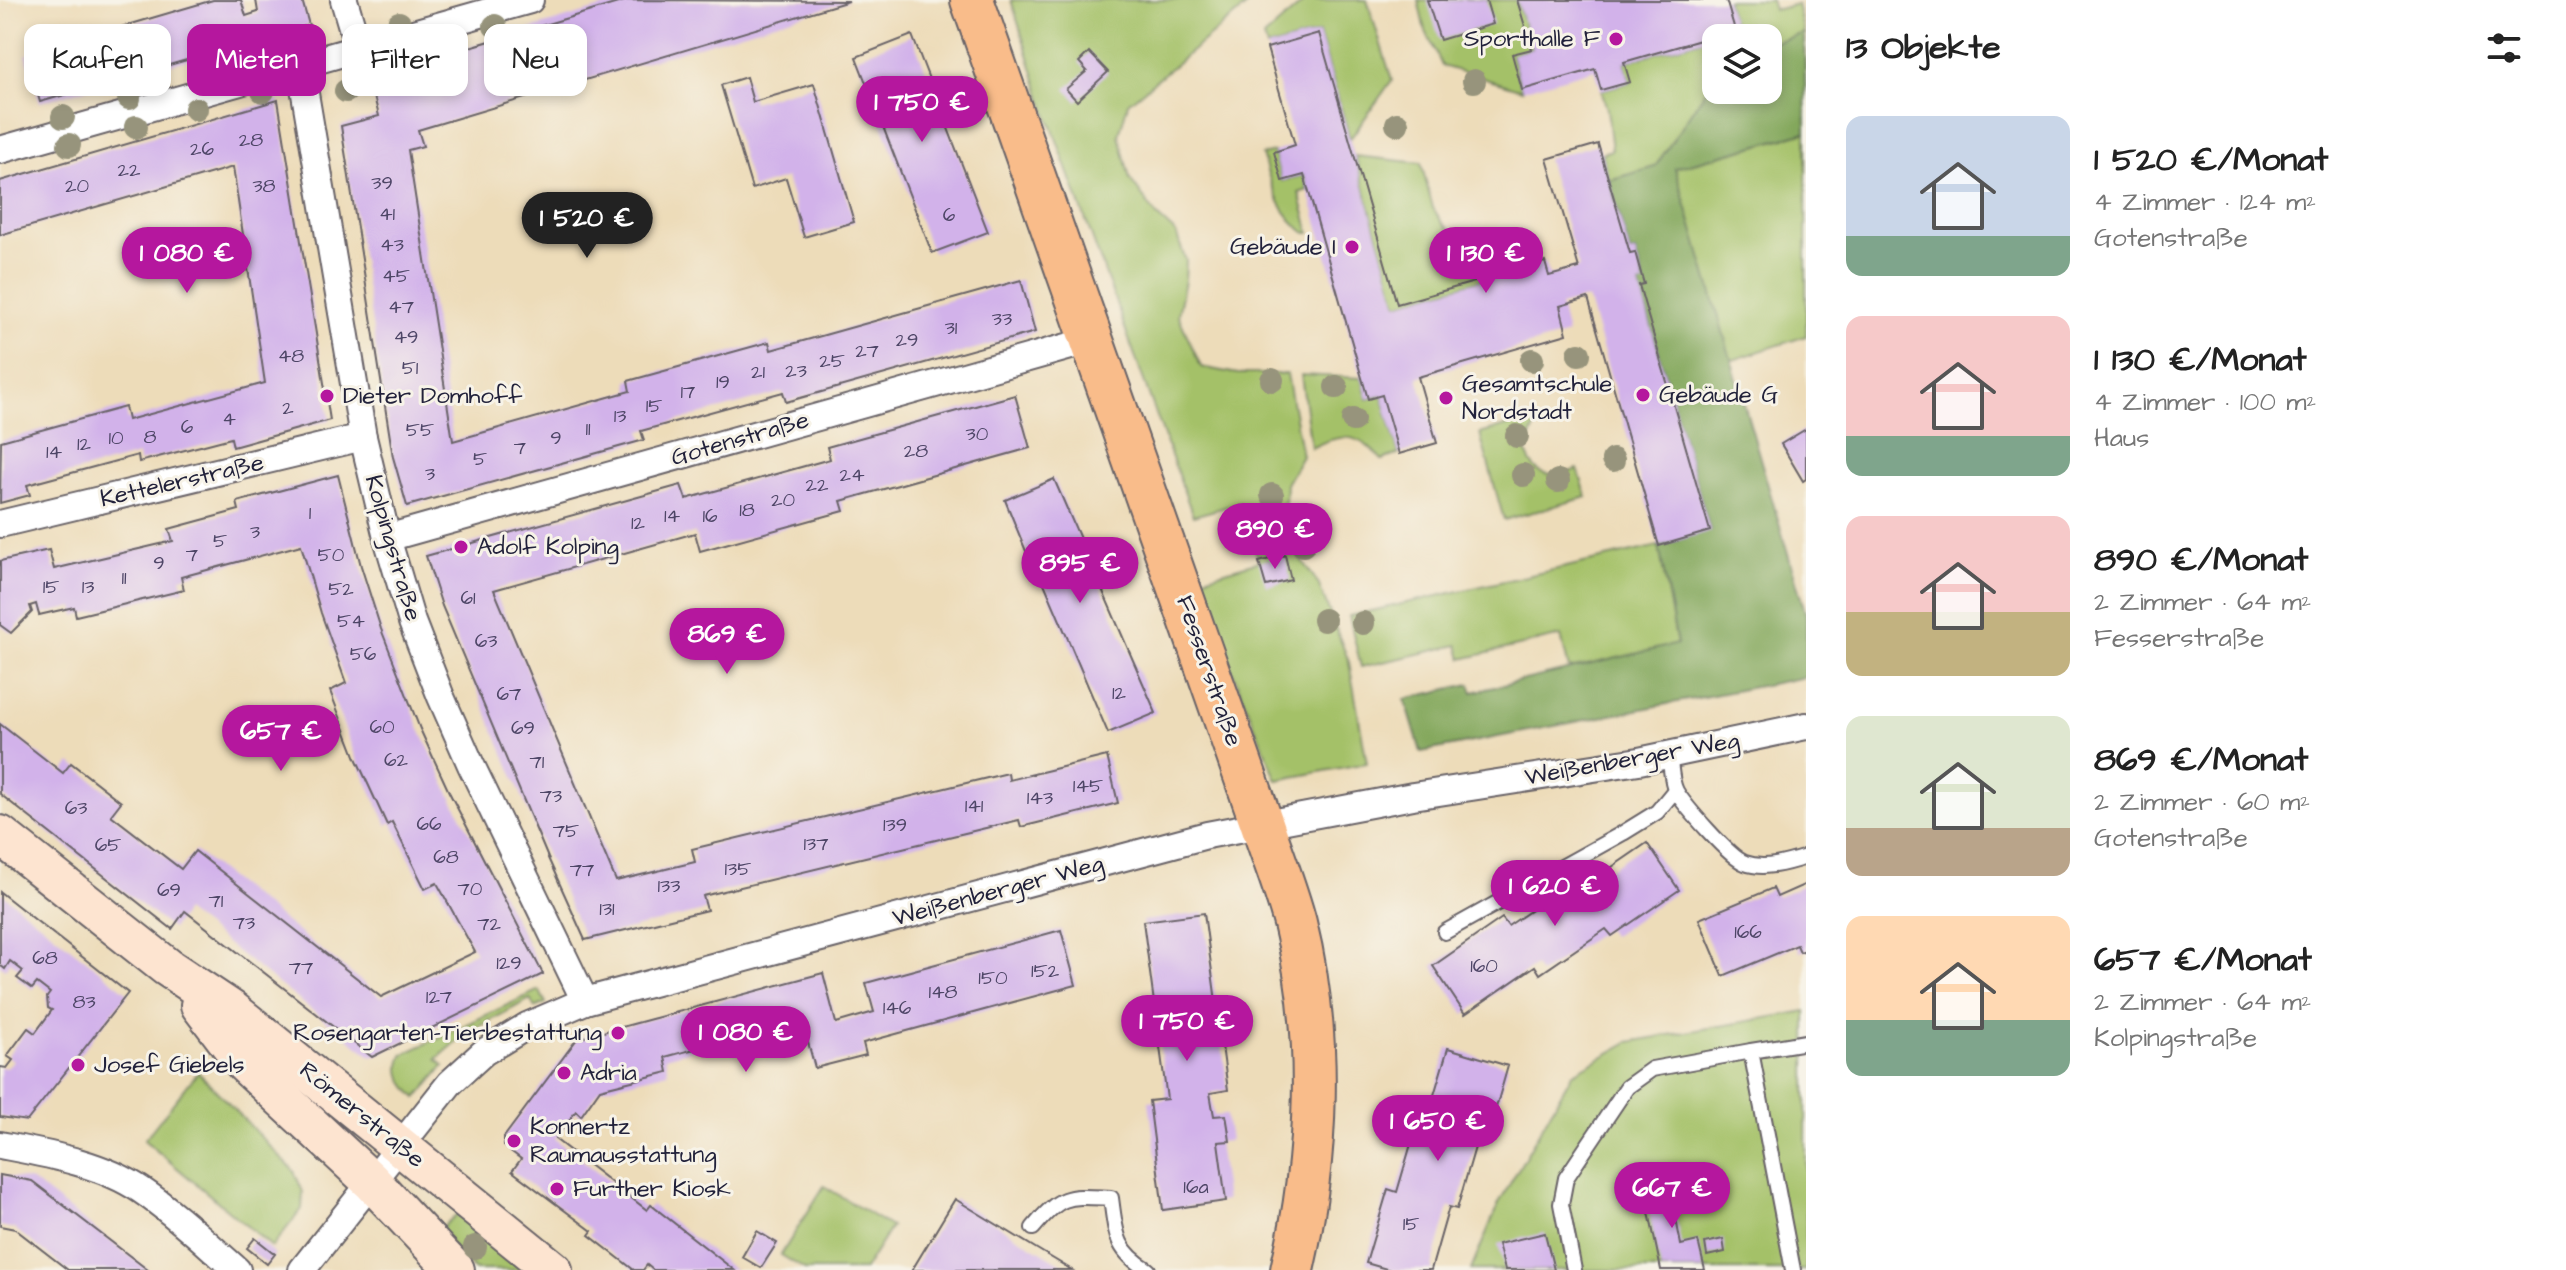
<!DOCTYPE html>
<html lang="de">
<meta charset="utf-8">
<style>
:root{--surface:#fff;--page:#f2f2f2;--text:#222;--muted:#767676;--accent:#b5179e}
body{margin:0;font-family:"Architects Daughter",sans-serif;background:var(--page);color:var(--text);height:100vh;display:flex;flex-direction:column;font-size:30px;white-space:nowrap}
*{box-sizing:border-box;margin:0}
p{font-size:26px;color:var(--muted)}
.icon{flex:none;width:44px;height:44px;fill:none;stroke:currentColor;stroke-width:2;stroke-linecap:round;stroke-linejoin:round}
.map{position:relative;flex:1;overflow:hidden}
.details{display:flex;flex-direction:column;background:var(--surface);width:760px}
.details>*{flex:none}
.top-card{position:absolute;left:24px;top:24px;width:760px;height:72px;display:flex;gap:16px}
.tools{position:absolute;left:1702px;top:24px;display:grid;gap:16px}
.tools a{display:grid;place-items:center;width:80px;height:80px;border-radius:16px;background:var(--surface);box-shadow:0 4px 12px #0003;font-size:40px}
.price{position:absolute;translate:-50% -68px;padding:0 18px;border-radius:28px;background:var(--accent);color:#fff;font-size:26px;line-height:52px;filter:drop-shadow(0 2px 4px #0008)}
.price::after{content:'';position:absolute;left:50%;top:48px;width:24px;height:18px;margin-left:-12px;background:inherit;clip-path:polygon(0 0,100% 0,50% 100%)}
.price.selected{background:#222;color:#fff}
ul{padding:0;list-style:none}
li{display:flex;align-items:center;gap:24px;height:200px;padding:0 40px}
li span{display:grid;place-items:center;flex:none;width:224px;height:160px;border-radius:16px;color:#555}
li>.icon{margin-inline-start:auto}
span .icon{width:96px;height:96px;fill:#fffc;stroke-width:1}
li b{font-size:34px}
h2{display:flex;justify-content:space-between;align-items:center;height:96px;padding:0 40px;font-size:34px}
.tag{padding:0 28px;border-radius:16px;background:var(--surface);box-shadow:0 4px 12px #0003;font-size:28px;line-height:72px}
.tag.selected{background:var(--accent);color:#fff}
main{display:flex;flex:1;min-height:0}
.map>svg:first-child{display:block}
</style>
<main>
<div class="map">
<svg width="1806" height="1270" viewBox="0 0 1806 1270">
<rect width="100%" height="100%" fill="#f7f3e8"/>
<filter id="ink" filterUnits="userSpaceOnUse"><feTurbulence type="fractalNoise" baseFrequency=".0125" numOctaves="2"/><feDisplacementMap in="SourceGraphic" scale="16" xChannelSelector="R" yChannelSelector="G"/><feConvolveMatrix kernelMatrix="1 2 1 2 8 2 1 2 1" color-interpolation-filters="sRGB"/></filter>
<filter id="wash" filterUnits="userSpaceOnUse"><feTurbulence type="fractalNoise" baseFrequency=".006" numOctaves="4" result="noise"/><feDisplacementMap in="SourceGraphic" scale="32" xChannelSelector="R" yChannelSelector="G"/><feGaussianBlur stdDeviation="1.8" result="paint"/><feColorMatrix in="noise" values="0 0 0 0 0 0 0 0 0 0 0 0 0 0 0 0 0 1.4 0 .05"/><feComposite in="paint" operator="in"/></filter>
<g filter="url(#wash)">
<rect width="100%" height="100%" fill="#eddcb9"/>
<g fill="#a4c168" stroke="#637252" stroke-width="2">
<path d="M1011,0H1254L1128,103L1119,135L1130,179L1157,216L1176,233L1186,261L1185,280L1178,315L1201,367L1238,374H1287L1302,456L1286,484L1285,503L1266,511L1318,583L1349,662L1367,763L1277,780L1195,580L1259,561L1240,503L1193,516L1043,102Z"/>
<path d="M1306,0H1367L1392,80L1350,139L1319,33L1267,48L1264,37Z"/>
<path d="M1418,0H1517L1532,49L1512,55L1522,90L1442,66L1424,27Z"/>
<path d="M1726,0H1771L1774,10L1797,4L1804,33L1768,44V38H1716V75L1655,167L1609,180L1601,153L1612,150L1607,109L1601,90L1630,82L1624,62L1735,30Z"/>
<path d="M1806,132V336L1730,361L1675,168Z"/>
<path d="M1274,152L1282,181L1304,175L1308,190L1299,193L1310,233H1306C1279,215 1271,184 1262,155Z"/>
<path d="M1355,156L1421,163L1433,208L1442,222L1495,276L1397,304Z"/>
<path d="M1301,375L1362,378L1368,399L1382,395L1399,454L1382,460C1358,433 1343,432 1311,448Z"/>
<path d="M1533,418L1535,428L1525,448C1533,479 1552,479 1578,469L1587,497L1504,520L1480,434Z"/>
<path d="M1659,546L1677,645L1569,669L1561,636L1462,659L1458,645L1361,667L1349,616Z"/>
<path d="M539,990L546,1003L535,1008L530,999L467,1033L437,1059L444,1066L417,1098C404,1085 394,1072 404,1054Z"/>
<path d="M1806,1011V1270H1471L1499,1203L1572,1074L1629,1042Z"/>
<path d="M198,1072L294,1171L303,1192L302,1209L272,1247L144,1140Z"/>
<path d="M824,1186L891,1227L864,1270H806L781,1255Z"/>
<path d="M457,1214L530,1270H475L438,1231Z"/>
</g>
<path fill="#83a75c" stroke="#52644c" stroke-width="2" d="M1804,33L1806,132L1675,168L1806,615V677L1421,752L1405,699L1470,684L1473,692L1677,644L1659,546L1710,530L1639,285L1644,283L1635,252L1630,253L1609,180L1655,167L1716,75V90H1768V44Z"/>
<g id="blocks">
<g fill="#d2b2ea">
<path d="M213,0H241L246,16L258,12L256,0H302L309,25L40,102L26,55Z"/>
<path d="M628,0L849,1L418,130L423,146L408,150L453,441L630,391L628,381L769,342L771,350L1021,280L1035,332L786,402L783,392L641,431L644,440L407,506L393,457L341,126L379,116L369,77Z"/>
<path d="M1427,0H1486L1493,24L1440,40Z"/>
<path d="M1517,0H1726L1735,30L1624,62L1630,82L1601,90L1595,69L1522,90L1512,54L1532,49Z"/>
<path d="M1319,33L1397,304L1545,262L1549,276L1579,268L1547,159L1598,144L1630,253L1635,252L1644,284L1639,285L1710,531L1659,546L1588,298L1560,306L1567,334L1418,377L1437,443L1399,454L1382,395L1368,399L1304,175L1282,181L1274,152L1295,145L1267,48Z"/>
<path d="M912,35L988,232L932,253L856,57Z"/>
<path d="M1089,52L1108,72L1077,101L1066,89L1087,71L1079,62Z"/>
<path d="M746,77L753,102L814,84L854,222L804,237L786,178L752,189L721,85Z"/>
<path d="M278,100L330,420L233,447L231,438L139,462L138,455L27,485L30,495L0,503L1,441L125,407L128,420L265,383L233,167L0,235V181Z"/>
<path d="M1015,395L1030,448L841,501L844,511L700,551L695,533L494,590L616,881L695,862L692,849L1008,773L1009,780L1107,756L1118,803L1021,827L1019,820L703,896L707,910L585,940L548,858L442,606L426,556L681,485L686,499L830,459L827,447Z"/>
<path d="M1806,429V479L1803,481L1781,444Z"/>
<path d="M338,475L361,566L381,629L420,729L449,792L543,974L372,1057L185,911L172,929L0,794V724L63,773L71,763L121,802L111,815L181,869L195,851L381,997L475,952L437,883L425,889L392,822L387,825L356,758L330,691L346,683L321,613L301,545L181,577L184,590L76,616L74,607L39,615L36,604L30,606L32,612L11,633L0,625V561L49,550L54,569L173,541L169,529L239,510L237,502Z"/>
<path d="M1054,479L1156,713L1108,733L1041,576L1037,578L1005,500Z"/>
<path d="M1285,555L1291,580L1266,586L1259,562Z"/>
<path d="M1647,843L1679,890L1612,936L1606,929L1540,974L1535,966L1465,1014L1433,966L1502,918L1508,926L1574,881L1580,889Z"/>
<path d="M1806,884V950L1800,952L1797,945L1723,976L1699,919L1773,888L1777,897Z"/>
<path d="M0,892L128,993L27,1121L0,1117V1067L7,1068L13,1060L7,1056L28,1028L35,1033L52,1010L48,1008L47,997L50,993L37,983L32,989L17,978L23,971L10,961L5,969L0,965Z"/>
<path d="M1204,913L1228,1090L1210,1093L1214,1116L1226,1115L1228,1127L1230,1141L1218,1142L1226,1201L1163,1210L1149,1101L1167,1099L1143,921Z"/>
<path d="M1061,930L1076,985L863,1043L866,1055L815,1068L802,1020L665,1057L668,1072L600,1089L581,1116L576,1111L555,1139L647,1210L651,1205L734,1270H653L647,1265L643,1270H634L589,1235L592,1231L512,1171L521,1159L504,1146V1137L577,1039L823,973L836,1023L874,1012L866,983Z"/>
<path d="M1448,1048L1508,1066L1487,1139L1478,1137L1457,1209L1449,1207L1431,1270H1390L1366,1263L1388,1189L1397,1192L1418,1120L1426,1122Z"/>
<path d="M0,1175L32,1181L148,1270H68L15,1229L0,1226Z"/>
<path d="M1687,1184L1691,1205L1674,1208L1681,1245L1698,1241L1705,1270H1661L1645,1193Z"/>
<path d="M955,1199L1037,1249L1072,1270H912Z"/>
<path d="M757,1231L777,1243L761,1268L742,1257Z"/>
<path d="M1545,1233L1554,1270H1505L1498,1244Z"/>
<path d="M255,1238L275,1254L267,1264L247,1248Z"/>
<path d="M1723,1239L1725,1252L1707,1256L1705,1243Z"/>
</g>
</g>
</g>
<g filter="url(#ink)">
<use href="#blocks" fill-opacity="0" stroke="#696367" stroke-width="2"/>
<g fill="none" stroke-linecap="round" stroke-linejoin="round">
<defs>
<g id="lane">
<path d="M1669,754C1671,765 1671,782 1676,791C1684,805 1730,858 1745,863C1764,870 1787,863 1806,857"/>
<path d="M1445,932L1623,833L1657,812L1675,790"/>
<path d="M1033,1228C1062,1193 1068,1196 1111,1198C1116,1234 1115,1250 1148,1270"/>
<path d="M1574,1270L1561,1204L1566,1178L1627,1087L1652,1069L1751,1051"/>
<path d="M1793,1270L1751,1051L1806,1042"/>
</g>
<g id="street">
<path d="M344,0L358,47"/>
<path d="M300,64L363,437L387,538L412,622L441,697L471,765L585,1001"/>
<path d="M0,150L530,0"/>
<path d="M0,524L363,437"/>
<path d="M387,538L1092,340"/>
<path d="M0,1145C47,1154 101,1163 141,1190C175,1213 206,1243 237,1270"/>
<path d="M302,1270L450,1083L484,1052L527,1026L585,1001L1207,835L1413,796L1639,761L1806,726"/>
</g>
<g id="secondary">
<path d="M0,835L167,967L233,1011L553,1270"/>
<path d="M200,1005L245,1064L371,1181L455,1270"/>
</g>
<path id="primary" d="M972,0L1262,824C1273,857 1286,889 1295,923C1323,1036 1318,1157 1292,1270"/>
</defs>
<use href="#lane" stroke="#696367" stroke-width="18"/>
<use href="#street" stroke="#696367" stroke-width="30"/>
<use href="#secondary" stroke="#696367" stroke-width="42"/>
<use href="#primary" stroke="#696367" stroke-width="46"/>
<use href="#lane" stroke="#fff" stroke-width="14"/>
<use href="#street" stroke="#fff" stroke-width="26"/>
<use href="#secondary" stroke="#fde4d0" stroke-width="38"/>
<use href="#primary" stroke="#f9bc8a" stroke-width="42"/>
</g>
<g fill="#97947c">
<circle cx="399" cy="23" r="12"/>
<circle cx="495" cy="26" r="12"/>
<circle cx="301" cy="50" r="12"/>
<circle cx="405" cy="52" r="12"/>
<circle cx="1474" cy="81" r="12"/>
<circle cx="263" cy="91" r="12"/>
<circle cx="346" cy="91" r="12"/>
<circle cx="129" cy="98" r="12"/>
<circle cx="196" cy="109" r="12"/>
<circle cx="63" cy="117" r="12"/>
<circle cx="1397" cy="124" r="12"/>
<circle cx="136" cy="127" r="12"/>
<circle cx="69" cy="145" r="12"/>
<circle cx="1579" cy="354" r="12"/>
<circle cx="1532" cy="360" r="12"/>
<circle cx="1272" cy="380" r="12"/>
<circle cx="1336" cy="387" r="12"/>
<circle cx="1353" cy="420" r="12"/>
<circle cx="1517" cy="436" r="12"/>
<circle cx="1613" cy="460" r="12"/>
<circle cx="1523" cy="475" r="12"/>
<circle cx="1558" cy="481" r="12"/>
<circle cx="1272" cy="495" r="12"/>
<circle cx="1303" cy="545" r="12"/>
<circle cx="1324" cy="620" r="12"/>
<circle cx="1363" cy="623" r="12"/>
<circle cx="475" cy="1247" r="12"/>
</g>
</g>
<g fill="#b5179e" stroke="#f7f3e8" stroke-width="3">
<circle cx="1616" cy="39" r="8"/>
<circle cx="1352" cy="247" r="8"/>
<circle cx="1643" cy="395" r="8"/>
<circle cx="327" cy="396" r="8"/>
<circle cx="1446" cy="398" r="8"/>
<circle cx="461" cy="547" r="8"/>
<circle cx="618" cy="1033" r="8"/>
<circle cx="78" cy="1065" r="8"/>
<circle cx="564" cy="1073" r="8"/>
<circle cx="514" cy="1141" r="8"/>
<circle cx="557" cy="1189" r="8"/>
</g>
<g text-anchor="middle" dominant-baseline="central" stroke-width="6" stroke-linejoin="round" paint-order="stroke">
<g font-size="20" fill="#4e4667">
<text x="251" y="140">28</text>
<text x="202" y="149">26</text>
<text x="129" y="170">22</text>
<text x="382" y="183">39</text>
<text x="77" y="186">20</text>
<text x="264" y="186">38</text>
<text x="387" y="214">41</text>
<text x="949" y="215">6</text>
<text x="392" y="245">43</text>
<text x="396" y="276">45</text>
<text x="401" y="307">47</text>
<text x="1002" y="319">33</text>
<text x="951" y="328">31</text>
<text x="406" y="337">49</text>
<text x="907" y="340">29</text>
<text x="867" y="351">27</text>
<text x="291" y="356">48</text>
<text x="832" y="361">25</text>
<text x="410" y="368">51</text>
<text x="796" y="371">23</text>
<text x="758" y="372">21</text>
<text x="723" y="382">19</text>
<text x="688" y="392">17</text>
<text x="654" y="406">15</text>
<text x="288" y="408">2</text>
<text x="620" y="416">13</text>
<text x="229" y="419">4</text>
<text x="187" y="427">6</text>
<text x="588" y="429">11</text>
<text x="420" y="430">55</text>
<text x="977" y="434">30</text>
<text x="150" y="437">8</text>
<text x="116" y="438">10</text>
<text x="556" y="438">9</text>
<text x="84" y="444">12</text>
<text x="520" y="448">7</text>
<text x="916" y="451">28</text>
<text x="54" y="452">14</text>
<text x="480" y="459">5</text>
<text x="430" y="474">3</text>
<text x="852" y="475">24</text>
<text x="817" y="485">22</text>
<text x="783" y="500">20</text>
<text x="747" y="510">18</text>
<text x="310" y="513">1</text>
<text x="672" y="516">14</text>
<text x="710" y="516">16</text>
<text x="638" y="523">12</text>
<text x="255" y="532">3</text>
<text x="220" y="541">5</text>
<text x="192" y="555">7</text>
<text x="331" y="555">50</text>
<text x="159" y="563">9</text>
<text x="124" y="578">11</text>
<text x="51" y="587">15</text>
<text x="88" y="587">13</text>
<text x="341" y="589">52</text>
<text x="468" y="598">61</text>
<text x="351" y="621">54</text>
<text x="486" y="641">63</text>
<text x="363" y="654">56</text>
<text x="1119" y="693">12</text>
<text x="509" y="694">67</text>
<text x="382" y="727">60</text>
<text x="523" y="728">69</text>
<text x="396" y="760">62</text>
<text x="537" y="762">71</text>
<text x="1088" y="786">145</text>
<text x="551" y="796">73</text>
<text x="1040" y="798">143</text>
<text x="974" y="806">141</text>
<text x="76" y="808">63</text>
<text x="429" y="824">66</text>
<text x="895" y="825">139</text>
<text x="566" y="831">75</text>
<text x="816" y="844">137</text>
<text x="108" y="845">65</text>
<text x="446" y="857">68</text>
<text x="738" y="869">135</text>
<text x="582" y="870">77</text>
<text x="669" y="886">133</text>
<text x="470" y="889">70</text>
<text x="169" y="890">69</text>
<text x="216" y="901">71</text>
<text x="607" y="909">131</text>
<text x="244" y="923">73</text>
<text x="489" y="924">72</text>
<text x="1748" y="932">166</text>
<text x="45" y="958">68</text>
<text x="509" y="963">129</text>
<text x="1484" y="966">160</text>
<text x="301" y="968">77</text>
<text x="1045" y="971">152</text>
<text x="993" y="978">150</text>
<text x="943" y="992">148</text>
<text x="439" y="997">127</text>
<text x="84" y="1002">83</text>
<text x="897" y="1008">146</text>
<text x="1196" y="1187">16a</text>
<text x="1411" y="1224">15</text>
</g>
<g font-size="24" fill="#22223b" stroke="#f7f3e8" text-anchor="start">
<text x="1600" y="39" text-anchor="end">Sporthalle F</text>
<text x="1336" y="247" text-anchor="end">Gebäude I</text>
<text x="1462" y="384">Gesamtschule<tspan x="1462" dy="28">Nordstadt</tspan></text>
<text x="1659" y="395">Gebäude G</text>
<text x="343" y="396">Dieter Domhoff</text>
<text x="477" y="547">Adolf Kolping</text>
<text x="602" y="1033" text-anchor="end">Rosengarten-Tierbestattung</text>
<text x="94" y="1065">Josef Giebels</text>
<text x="580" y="1073">Adria</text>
<text x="530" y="1127">Konnertz<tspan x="530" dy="28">Raumausstattung</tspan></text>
<text x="573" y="1189">Further Kiosk</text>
</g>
<g font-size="24" fill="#22223b" stroke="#f7f3e8">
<text transform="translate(740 439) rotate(-16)">Gotenstraße</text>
<text transform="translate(182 481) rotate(-13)">Kettelerstraße</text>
<text transform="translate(393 548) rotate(74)">Kolpingstraße</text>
<text transform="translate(1209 671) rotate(71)">Fesserstraße</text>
<text transform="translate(1632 759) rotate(-10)">Weißenberger Weg</text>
<text transform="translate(998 891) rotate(-15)">Weißenberger Weg</text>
<text transform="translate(362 1115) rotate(39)">Römerstraße</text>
</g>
</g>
</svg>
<div class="tools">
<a><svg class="icon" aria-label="layers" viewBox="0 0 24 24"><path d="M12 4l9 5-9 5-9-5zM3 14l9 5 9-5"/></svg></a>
</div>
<b class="price" style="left:922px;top:144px">1 750 €</b>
<b class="price selected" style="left:587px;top:260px">1 520 €</b>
<b class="price" style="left:187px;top:295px">1 080 €</b>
<b class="price" style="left:1486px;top:295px">1 130 €</b>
<b class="price" style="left:1275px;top:571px">890 €</b>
<b class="price" style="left:1080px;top:605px">895 €</b>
<b class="price" style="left:727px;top:676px">869 €</b>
<b class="price" style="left:281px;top:773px">657 €</b>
<b class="price" style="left:1555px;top:928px">1 620 €</b>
<b class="price" style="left:1187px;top:1063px">1 750 €</b>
<b class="price" style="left:746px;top:1074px">1 080 €</b>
<b class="price" style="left:1438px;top:1163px">1 650 €</b>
<b class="price" style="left:1672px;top:1230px">667 €</b>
<div class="top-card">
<a class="tag">Kaufen</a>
<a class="tag selected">Mieten</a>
<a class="tag">Filter</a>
<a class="tag">Neu</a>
</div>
</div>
<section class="details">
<h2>13 Objekte<svg class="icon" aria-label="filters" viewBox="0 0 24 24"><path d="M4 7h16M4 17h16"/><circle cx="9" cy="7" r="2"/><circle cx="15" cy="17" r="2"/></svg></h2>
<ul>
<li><span style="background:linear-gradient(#c9d6e8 75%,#7fa58c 0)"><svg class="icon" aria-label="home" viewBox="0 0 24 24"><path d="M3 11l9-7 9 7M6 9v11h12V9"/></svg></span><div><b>1 520 €/Monat</b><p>4 Zimmer · 124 m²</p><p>Gotenstraße</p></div></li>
<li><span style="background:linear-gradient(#f6c9c9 75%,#7fa58c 0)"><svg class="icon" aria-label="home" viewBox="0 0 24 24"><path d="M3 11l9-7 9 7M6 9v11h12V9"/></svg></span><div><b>1 130 €/Monat</b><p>4 Zimmer · 100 m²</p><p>Haus</p></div></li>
<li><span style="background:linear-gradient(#f6c9c9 60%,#c2b280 0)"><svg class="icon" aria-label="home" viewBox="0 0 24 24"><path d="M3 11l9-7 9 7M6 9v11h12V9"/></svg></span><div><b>890 €/Monat</b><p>2 Zimmer · 64 m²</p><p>Fesserstraße</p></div></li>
<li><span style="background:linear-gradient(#dfe7d0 70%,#b9a48a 0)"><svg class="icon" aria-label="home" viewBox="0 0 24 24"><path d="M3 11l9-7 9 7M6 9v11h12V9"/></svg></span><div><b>869 €/Monat</b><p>2 Zimmer · 60 m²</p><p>Gotenstraße</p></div></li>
<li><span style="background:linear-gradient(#ffd9b3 65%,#7fa58c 0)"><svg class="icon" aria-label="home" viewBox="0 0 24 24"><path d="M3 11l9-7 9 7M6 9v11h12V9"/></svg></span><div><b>657 €/Monat</b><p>2 Zimmer · 64 m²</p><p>Kolpingstraße</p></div></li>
</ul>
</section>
</main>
